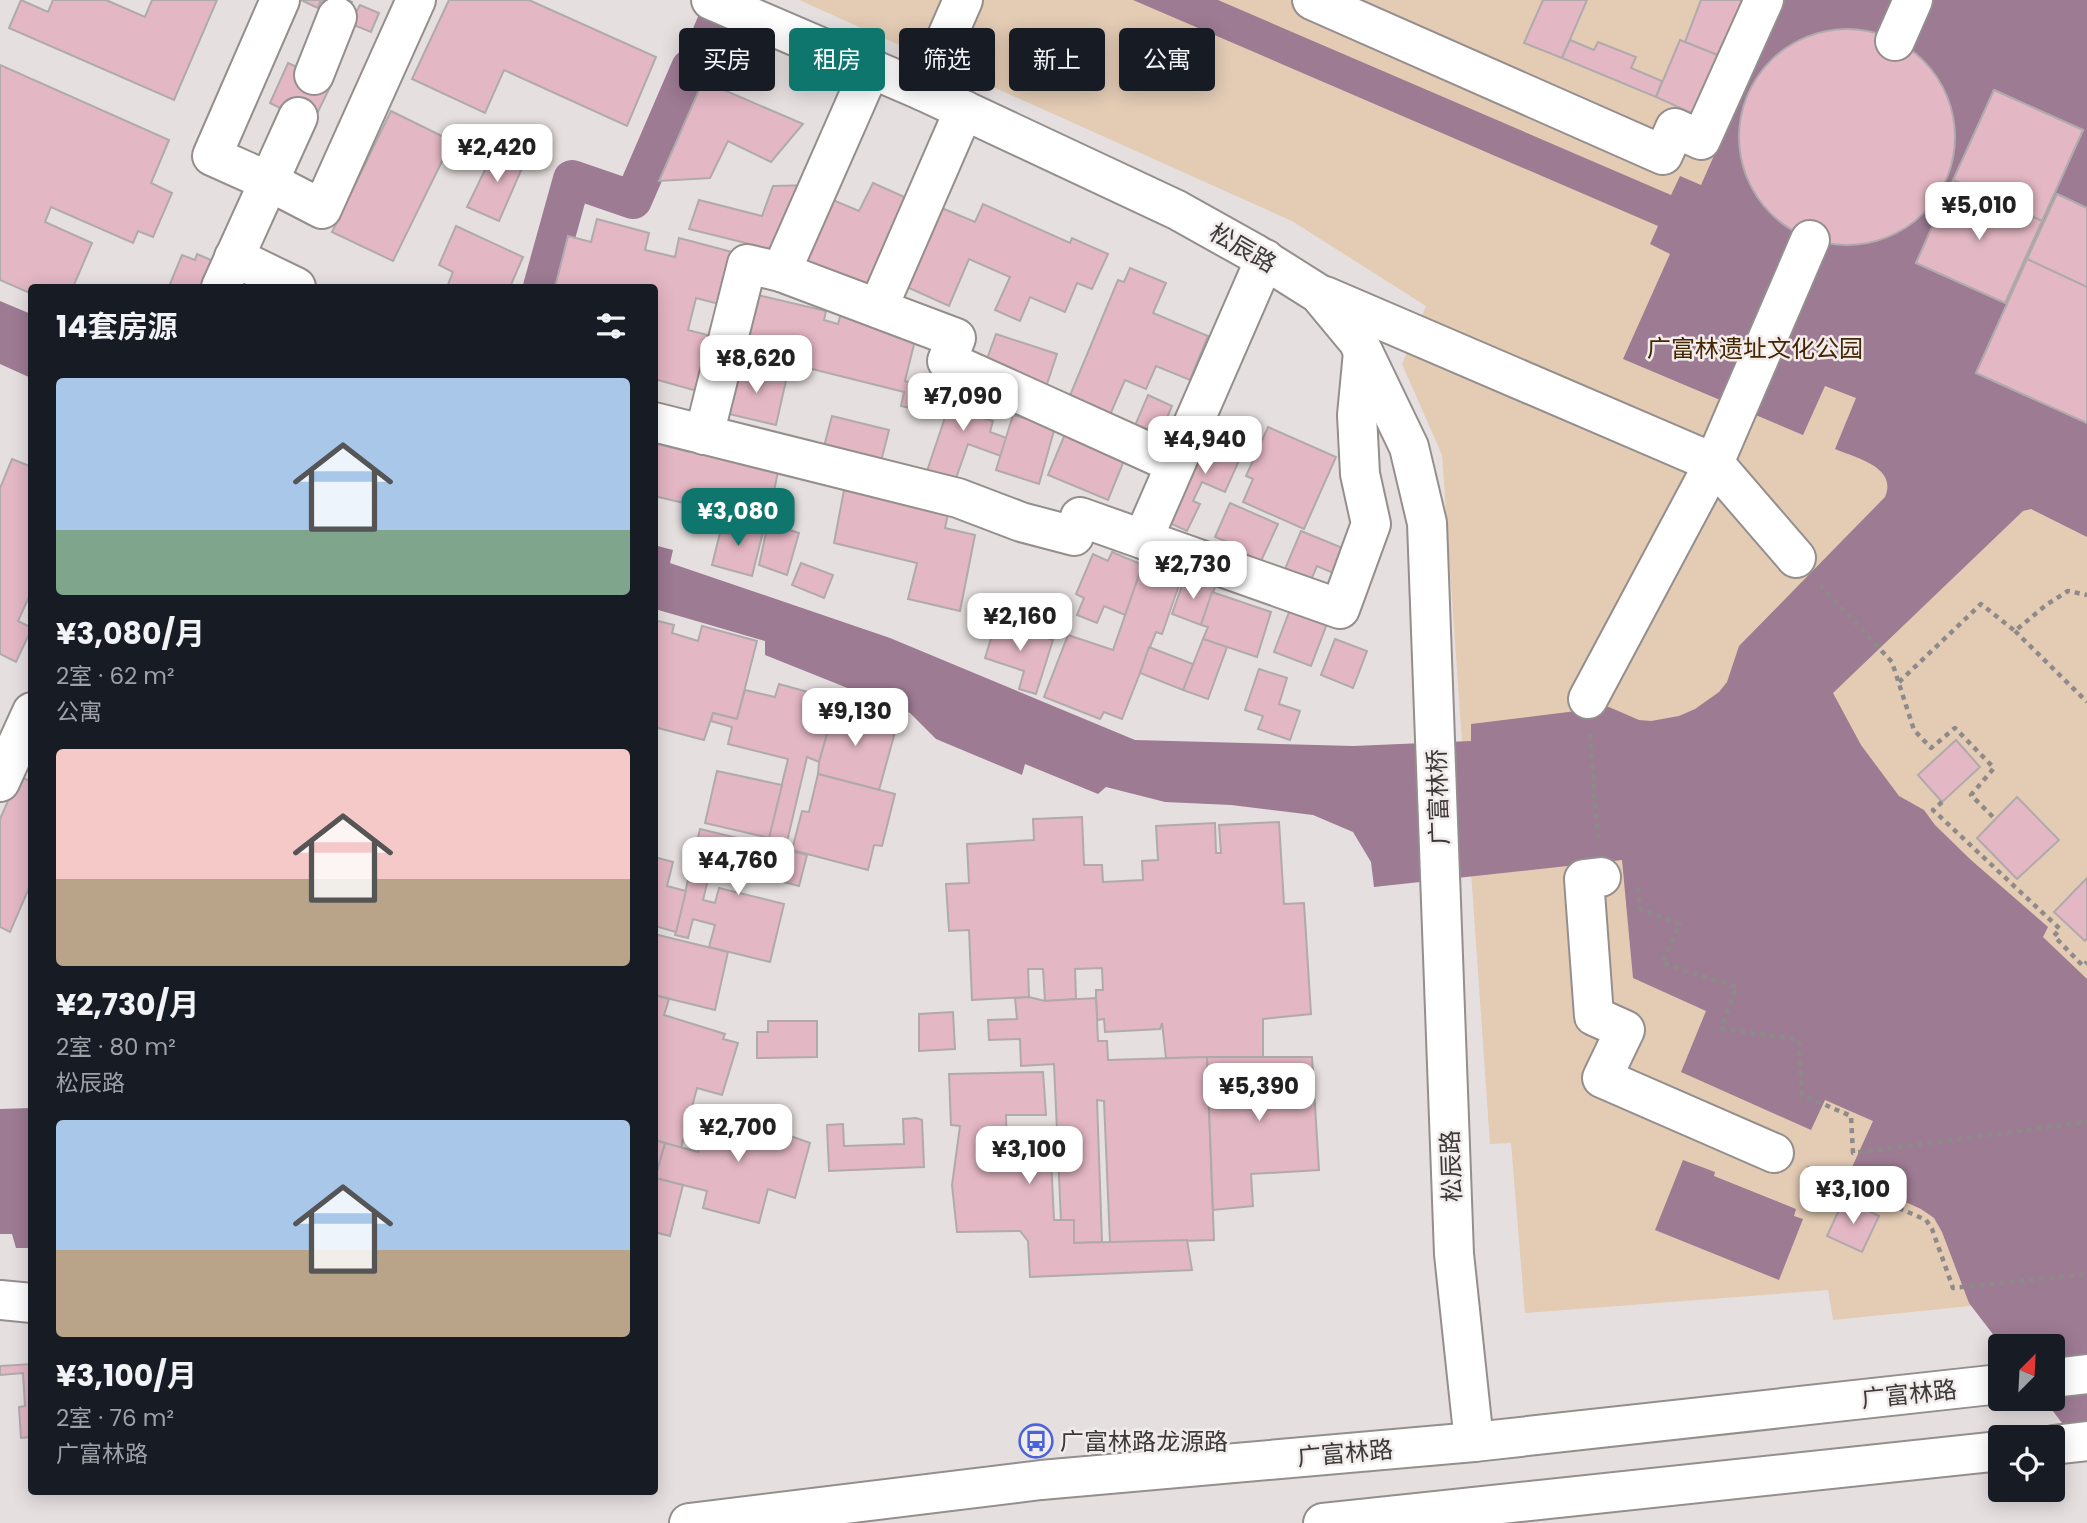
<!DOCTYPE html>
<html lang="zh">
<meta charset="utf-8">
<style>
:root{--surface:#171b24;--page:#242831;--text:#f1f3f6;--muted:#9ea1a6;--accent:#0f766e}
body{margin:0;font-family:Poppins,"Noto Sans SC",sans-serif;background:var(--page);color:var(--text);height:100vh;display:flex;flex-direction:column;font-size:26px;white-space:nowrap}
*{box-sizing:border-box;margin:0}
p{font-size:23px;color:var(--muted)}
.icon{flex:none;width:38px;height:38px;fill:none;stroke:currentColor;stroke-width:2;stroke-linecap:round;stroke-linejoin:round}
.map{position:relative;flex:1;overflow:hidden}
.panel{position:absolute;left:28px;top:284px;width:630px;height:1211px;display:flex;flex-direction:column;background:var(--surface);border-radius:7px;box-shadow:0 4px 18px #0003}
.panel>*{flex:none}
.top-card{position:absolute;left:679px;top:28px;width:665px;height:63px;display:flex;gap:14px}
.needle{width:46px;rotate:24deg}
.tools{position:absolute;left:1988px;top:1334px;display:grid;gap:14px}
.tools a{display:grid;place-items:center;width:77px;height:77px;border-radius:7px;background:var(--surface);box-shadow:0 4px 18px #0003;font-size:35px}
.price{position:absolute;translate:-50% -60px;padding:0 16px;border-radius:14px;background:#fff;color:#222;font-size:23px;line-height:46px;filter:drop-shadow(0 2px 4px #0008)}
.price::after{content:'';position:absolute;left:50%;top:42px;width:21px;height:16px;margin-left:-10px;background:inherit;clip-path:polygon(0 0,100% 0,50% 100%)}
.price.active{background:var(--accent);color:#fff}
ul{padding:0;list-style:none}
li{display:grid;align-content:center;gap:14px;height:371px;padding:0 28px}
li span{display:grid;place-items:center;height:217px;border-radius:7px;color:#555}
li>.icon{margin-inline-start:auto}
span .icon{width:126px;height:126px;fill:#fffc;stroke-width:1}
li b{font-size:30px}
h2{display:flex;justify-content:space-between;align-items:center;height:84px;padding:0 28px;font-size:30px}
.tag{padding:0 24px;border-radius:7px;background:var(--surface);box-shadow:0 4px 18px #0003;font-size:24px;line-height:63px}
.tag.active{background:var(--accent);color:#fff}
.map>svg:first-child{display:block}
</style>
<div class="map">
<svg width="2087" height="1523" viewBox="0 0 2087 1523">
<rect width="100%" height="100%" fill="#e6dfdf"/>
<path fill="#e3cbb4" d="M799,0H2087V1294L1833,1320L1828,1290L1525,1313L1511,1143L1490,1144L1442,455L1402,364L1426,306L1292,221Z"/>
<g fill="#9d7b93">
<path d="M705,0H754L721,75L678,64Z"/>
<path d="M1133,0H1218L1671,195L1680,176L1701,185L1783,0H2087V537L2031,509L2023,511L1833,693L1861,745L1899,796L1924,810L1935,825L1971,860L2048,927L2043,937L2087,979V1456L2043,1398H2053V1346H2002L1969,1303L1942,1232L1934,1218L1921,1209L1848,1176L1873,1121L1825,1100L1811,1130L1681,1072L1706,1011L1633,978L1622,860L1374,887L1371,862L1353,832L1313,815L1231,805L1165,802L1106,787L1098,794L1025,764L1022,775L936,739L910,713L765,655V641L655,609L654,545L673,550L670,563L890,638L1135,740L1353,746L1471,741V724L1609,707L1639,720L1651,721L1679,716L1695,709L1719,692L1727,682L1739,646L1885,497C1898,467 1856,458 1835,449L1856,398L1825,386L1803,435L1623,359L1670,254L1650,244L1658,226Z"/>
<path d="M0,301L31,314V378L0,364Z"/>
<path d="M31,1108V1248H16L12,1234H0V1109Z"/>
<path d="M1683,1160L1715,1172L1714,1176L1796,1209L1794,1216L1803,1219L1779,1280L1655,1230Z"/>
</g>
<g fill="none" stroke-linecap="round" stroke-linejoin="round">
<path stroke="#9d7b93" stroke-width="38" d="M542,287L572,179L633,200L690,68"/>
</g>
<g fill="#e3b7c4" stroke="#b0aaac" stroke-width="2">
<path d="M21,0L48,12L53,0H106L145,17L152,0H217L174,100L9,28Z"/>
<path d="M301,0H347L352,2L348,11L355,14L360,5L379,13L371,32L351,24L327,4L320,2L318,8Z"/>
<path d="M449,0H529L656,57L627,126L504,70L485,113L412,79Z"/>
<path d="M1543,0H1587L1562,58L1524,43Z"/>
<path d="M1701,0H1747L1720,56L1685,42Z"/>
<circle cx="1847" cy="137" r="108"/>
<path d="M1570,40L1594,50L1598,42L1636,57L1631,68L1662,81L1656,97L1562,58Z"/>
<path d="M1680,40L1720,56L1696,115L1656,97Z"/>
<path d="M288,63L332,83L312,124L270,103Z"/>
<path d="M0,65L169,140L151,183L172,193L153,237L138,231L133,243L51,207L45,222L92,243L73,287H32V294L0,280Z"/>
<path d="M703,81L803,124L771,162L728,141L710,178L659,181Z"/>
<path d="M1994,90L2083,130L2005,303L1916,263Z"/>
<path d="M1994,90L2083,130L2042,221L1953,180Z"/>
<path d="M391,111L452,141L393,261L332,232Z"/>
<path d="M496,147L526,159L499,221L467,207Z"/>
<path d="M1953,180L2042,221L2005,303L1916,263Z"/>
<path d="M873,183L909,199L868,296L798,268L826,197L859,211Z"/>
<path d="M812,185L782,252L689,229L699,200L762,216L773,186Z"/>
<path d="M2057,194L2087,208V423L1976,373Z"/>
<path d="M2057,194L2087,208V287L2027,259Z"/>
<path d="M932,204L975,222L983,204L1070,243L1072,238L1108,254L1092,289L1077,283L1065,312L1030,297L1020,321L995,310L1010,277L969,259L949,306L898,283Z"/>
<path d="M597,219L649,233L645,250L675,257L679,238L736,253L723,305L696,298L688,330L715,337L701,392L654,379V287H555L568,236L591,242Z"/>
<path d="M456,226L523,257L510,287H447L453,272L439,265Z"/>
<path d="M197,254L237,271L234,279L251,287H176L170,284L182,255L195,260Z"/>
<path d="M2027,259L2087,287V423L1976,373Z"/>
<path d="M1130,268L1166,283L1153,313L1208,336L1190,380L1156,366L1146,389L1125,380L1107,422L1066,405L1118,280L1124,282Z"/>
<path d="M758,295L826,311L824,320L838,324L841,313L917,332L905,381L926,387L920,410L901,406L904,392L744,352Z"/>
<path d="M996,334L1057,354L1045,390L983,370Z"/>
<path d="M737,364L787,376L776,425L725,413Z"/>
<path d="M957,382L988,393L980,417L993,421L990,432L1007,438L1001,456L968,444L954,484L926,474Z"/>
<path d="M1148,395L1172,406L1155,446L1131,435Z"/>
<path d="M1013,415L1055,427L1039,484L996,470Z"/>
<path d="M832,416L889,430L879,469L822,454Z"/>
<path d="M1268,427L1336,457L1304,529L1243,502L1253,479L1246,476Z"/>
<path d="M1206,430L1245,447L1225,492L1202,482L1193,501L1200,504L1187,531L1165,521Z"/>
<path d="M1065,434L1125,458L1108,500L1048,475Z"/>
<path d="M654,443L689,452L690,443L779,466L768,523L654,496Z"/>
<path d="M12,459L32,467V590L18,621L32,628L16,662L0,654V488Z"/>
<path d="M844,490L948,514L945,528L975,535L960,611L908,599L917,563L834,543Z"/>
<path d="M1230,503L1278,524L1255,574L1222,560L1230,543L1215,537Z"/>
<path d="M723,521L763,532L752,576L712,565Z"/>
<path d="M768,523L799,533L787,575L759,565Z"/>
<path d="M1301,531L1350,551L1340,576L1317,566L1311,580L1285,569Z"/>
<path d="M1112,552L1143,565L1125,615L1104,606L1097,623L1077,615L1084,598L1076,594L1093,554L1108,561Z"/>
<path d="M801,563L833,575L824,598L792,585Z"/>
<path d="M1140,572L1179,585L1162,634L1156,632L1122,719L1104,712L1100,719L1044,697L1068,635L1113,650Z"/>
<path d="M1185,577L1215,587L1201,625L1172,614Z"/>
<path d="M1212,592L1271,612L1257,657L1203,639L1208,627L1201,625Z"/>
<path d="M1291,607L1328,621L1311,666L1274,652Z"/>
<path d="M654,620L674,625L672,633L698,641L702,626L757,641L737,719L713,713L704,740L654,727V697L657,689L654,688Z"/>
<path d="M996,622L1053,640L1036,694L1019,689L1024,671L985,658Z"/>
<path d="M1203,639L1227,647L1208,699L1183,690Z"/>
<path d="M1335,639L1367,651L1353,688L1321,675Z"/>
<path d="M1149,647L1193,664L1183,690L1140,673Z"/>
<path d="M1259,669L1287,678L1279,704L1300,711L1290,740L1258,729L1263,716L1245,710Z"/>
<path d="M779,684L837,700L819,762L807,757L785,850L767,845L788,759L728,744L732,727L711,721L713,713L737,719L745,690L775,697Z"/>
<path d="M837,700L865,708L860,722L895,732L879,790L818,774L819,762Z"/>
<path d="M1956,740L1980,767L1942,802L1918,775Z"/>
<path d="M717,771L782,785L769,838L705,823Z"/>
<path d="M818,774L895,794L882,846L874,845L868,870L792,850L802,811L809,812Z"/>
<path d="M19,776L32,782V881L10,932L0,927V819Z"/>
<path d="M2017,797L2059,840L2017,879L1977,838Z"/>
<path d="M1082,817L1084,865H1102L1103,882L1143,880L1142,861L1158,860L1156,826L1215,823L1216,853H1221L1219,825L1279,822L1284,904L1304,903L1311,1014L1263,1019V1057L1166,1058L1162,1023L1160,1029L1105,1032L1104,1019L1097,1020L1096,998V990H1103L1102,968L1075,969L1076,999L1045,1001L1043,969H1028L1029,997L972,1000L969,930L949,931L946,884L969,883L967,844L1034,840L1033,819Z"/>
<path d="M700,829L807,855L799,886L756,875L759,861L715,850L703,900L715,903L719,888L784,904L770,962L709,947L715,925L693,919L688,938L675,935Z"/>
<path d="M654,857L673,862L667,886L686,891L676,932L655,926L654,929Z"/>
<path d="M2087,878V938L2085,941L2054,912Z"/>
<path d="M654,934L728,952L715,1010L654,995Z"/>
<path d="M654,995L669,999L664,1015L725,1034L723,1039L738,1043L722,1095L697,1088L681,1148L654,1140Z"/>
<path d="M1029,997L1045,1001L1096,998L1098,1041H1107L1108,1060L1207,1057L1214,1240L1110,1243L1104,1101L1097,1100L1102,1242L1074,1243V1220L1061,1221L1054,1064L1021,1066L1020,1039L989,1040L988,1020L1017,1019L1015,998Z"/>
<path d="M953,1012L955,1049L919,1051V1014Z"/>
<path d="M768,1021H817V1057L757,1058V1032H768Z"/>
<path d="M1207,1057H1312L1319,1170L1251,1174L1253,1206L1213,1210Z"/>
<path d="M1043,1072L1046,1115H1006L1007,1160H1051L1054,1220H1074V1243L1187,1240L1192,1270L1030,1277L1028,1241L1020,1231L957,1232L952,1185L960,1126L951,1125L949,1074Z"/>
<path d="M730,1110L783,1125L782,1133L810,1143L795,1198L768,1189L759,1223L703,1208L707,1191L655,1178L665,1143L698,1152L708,1114L728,1120Z"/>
<path d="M916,1118L922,1120L924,1167L829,1171L827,1125L843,1124L844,1146L904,1144L903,1119Z"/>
<path d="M654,1140L665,1143L655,1178L683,1185L670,1236L654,1232Z"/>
<path d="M1844,1199L1879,1216L1862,1252L1827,1236Z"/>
<path d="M32,1364V1437L21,1438L19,1407L25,1406L23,1373L0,1375V1366Z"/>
</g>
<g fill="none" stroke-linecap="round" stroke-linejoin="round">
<defs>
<g id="minor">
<path d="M280,0L212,156L268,181L322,209L416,0"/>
<path d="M711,0L923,91L1177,210L1254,253L1319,294L1358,341L1409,447L1427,523L1454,1254L1474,1442"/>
<path d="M1312,0L1663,155L1675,128L1701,140L1764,0"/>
<path d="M1895,41L1913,0"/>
<path d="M314,75L337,17"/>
<path d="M923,91L963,0"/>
<path d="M234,257L296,287"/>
<path d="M781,272L870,70"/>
<path d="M221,287L298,117"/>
<path d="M1325,296L1714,463L1810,240"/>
<path d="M878,308L964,110"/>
<path d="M654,422L958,498L1021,522L1074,536L1080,517L1340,609L1371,524L1360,474L1357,415L1363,352"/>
<path d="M704,435L747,264L781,272L956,338L947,361L1175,464"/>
<path d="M1143,539L1265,259"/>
<path d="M1588,699L1714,463L1796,558"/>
<path d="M0,782L32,712"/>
<path d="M1601,877L1584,879L1594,1016L1625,1030L1602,1078L1774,1153"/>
<path d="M0,1300L32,1303"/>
</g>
<g id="major">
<path d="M2053,1378L2087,1374"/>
<path d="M2053,1445L2087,1441"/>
<path d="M689,1523L1041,1480L1474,1442L2000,1384"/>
<path d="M1323,1523L2000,1451"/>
</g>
</defs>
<use href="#minor" stroke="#948e8d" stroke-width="42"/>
<use href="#major" stroke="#948e8d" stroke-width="42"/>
<g stroke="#8f8a8a" stroke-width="4.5" stroke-dasharray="5 5" stroke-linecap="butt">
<path d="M1820,585L1892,662L1914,730L1931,748L1955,728L1994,768L1971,795L1995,819"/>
<path d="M2015,631L2087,702"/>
<path d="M1899,682L1981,604L2015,631L2046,605L2068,591L2087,595"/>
<path d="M1590,734L1598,841"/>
<path d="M1942,802L1933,810L2060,929L2054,936L2083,966L2087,962"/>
<path d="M1638,887L1640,909L1680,924L1662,963L1737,987L1721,1028L1799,1040L1802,1095L1851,1116L1853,1153L2087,1122"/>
<path d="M1807,1168L1926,1220L1932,1229L1953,1288L2087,1274"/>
</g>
<use href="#minor" stroke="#fff" stroke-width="38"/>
<use href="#major" stroke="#fff" stroke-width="38"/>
</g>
<defs>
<symbol id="bus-ring" viewBox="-11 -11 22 22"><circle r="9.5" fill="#f3ecec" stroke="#4a64d8" stroke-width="1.5"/><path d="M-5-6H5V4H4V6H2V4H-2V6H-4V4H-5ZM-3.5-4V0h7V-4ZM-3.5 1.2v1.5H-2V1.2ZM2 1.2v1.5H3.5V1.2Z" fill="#4a64d8"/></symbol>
</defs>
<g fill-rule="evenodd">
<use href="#bus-ring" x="1017" y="1422" width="38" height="38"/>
</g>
<g text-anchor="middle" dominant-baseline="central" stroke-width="5" stroke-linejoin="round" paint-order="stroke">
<g font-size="24" fill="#3c3939" stroke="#f3ecec">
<text transform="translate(1243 248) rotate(30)">松辰路</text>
<text transform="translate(1438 797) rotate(-92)">广富林桥</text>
<text transform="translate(1451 1166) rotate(-92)">松辰路</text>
<text transform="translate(1909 1394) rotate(-6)">广富林路</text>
<text transform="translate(1345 1453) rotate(-5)">广富林路</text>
</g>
<g font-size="24" fill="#442600" stroke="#f3ecec">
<text x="1755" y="348">广富林遗址文化公园</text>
</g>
<g font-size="24" fill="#3c3939" stroke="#f3ecec" text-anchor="start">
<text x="1060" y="1441">广富林路龙源路</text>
</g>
</g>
</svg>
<div class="tools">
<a><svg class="needle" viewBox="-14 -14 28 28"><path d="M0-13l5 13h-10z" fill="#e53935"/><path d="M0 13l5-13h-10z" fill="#9ea1a6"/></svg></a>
<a><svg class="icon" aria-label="locate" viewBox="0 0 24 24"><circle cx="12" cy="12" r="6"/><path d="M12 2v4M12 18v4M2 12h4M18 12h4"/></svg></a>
</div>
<b class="price" style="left:497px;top:184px">¥2,420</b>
<b class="price" style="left:1979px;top:242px">¥5,010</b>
<b class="price" style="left:756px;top:395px">¥8,620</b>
<b class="price" style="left:963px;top:433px">¥7,090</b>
<b class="price" style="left:1205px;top:476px">¥4,940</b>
<b class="price active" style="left:738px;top:548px">¥3,080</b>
<b class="price" style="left:1193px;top:601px">¥2,730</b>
<b class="price" style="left:1020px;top:653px">¥2,160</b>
<b class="price" style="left:855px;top:748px">¥9,130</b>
<b class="price" style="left:738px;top:897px">¥4,760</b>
<b class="price" style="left:1259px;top:1123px">¥5,390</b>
<b class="price" style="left:738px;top:1164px">¥2,700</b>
<b class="price" style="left:1029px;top:1186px">¥3,100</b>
<b class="price" style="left:1853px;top:1226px">¥3,100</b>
<div class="top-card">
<a class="tag">买房</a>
<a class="tag active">租房</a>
<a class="tag">筛选</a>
<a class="tag">新上</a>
<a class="tag">公寓</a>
</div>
<section class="panel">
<h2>14套房源<svg class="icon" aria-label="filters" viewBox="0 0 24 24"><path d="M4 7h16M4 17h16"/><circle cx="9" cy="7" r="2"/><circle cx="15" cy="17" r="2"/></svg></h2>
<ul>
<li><span style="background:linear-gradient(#a9c7e8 70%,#7fa58c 0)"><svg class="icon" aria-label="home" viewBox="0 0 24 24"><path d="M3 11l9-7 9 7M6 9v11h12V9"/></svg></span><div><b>¥3,080/月</b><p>2室 · 62 m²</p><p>公寓</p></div></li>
<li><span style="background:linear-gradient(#f6c9c9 60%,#b9a48a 0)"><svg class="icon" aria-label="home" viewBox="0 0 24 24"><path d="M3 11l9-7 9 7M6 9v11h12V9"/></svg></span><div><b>¥2,730/月</b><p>2室 · 80 m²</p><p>松辰路</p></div></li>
<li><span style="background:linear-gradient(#a9c7e8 60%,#b9a48a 0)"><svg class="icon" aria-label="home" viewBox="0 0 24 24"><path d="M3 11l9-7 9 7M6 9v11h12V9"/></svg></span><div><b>¥3,100/月</b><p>2室 · 76 m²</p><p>广富林路</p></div></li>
</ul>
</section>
</div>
